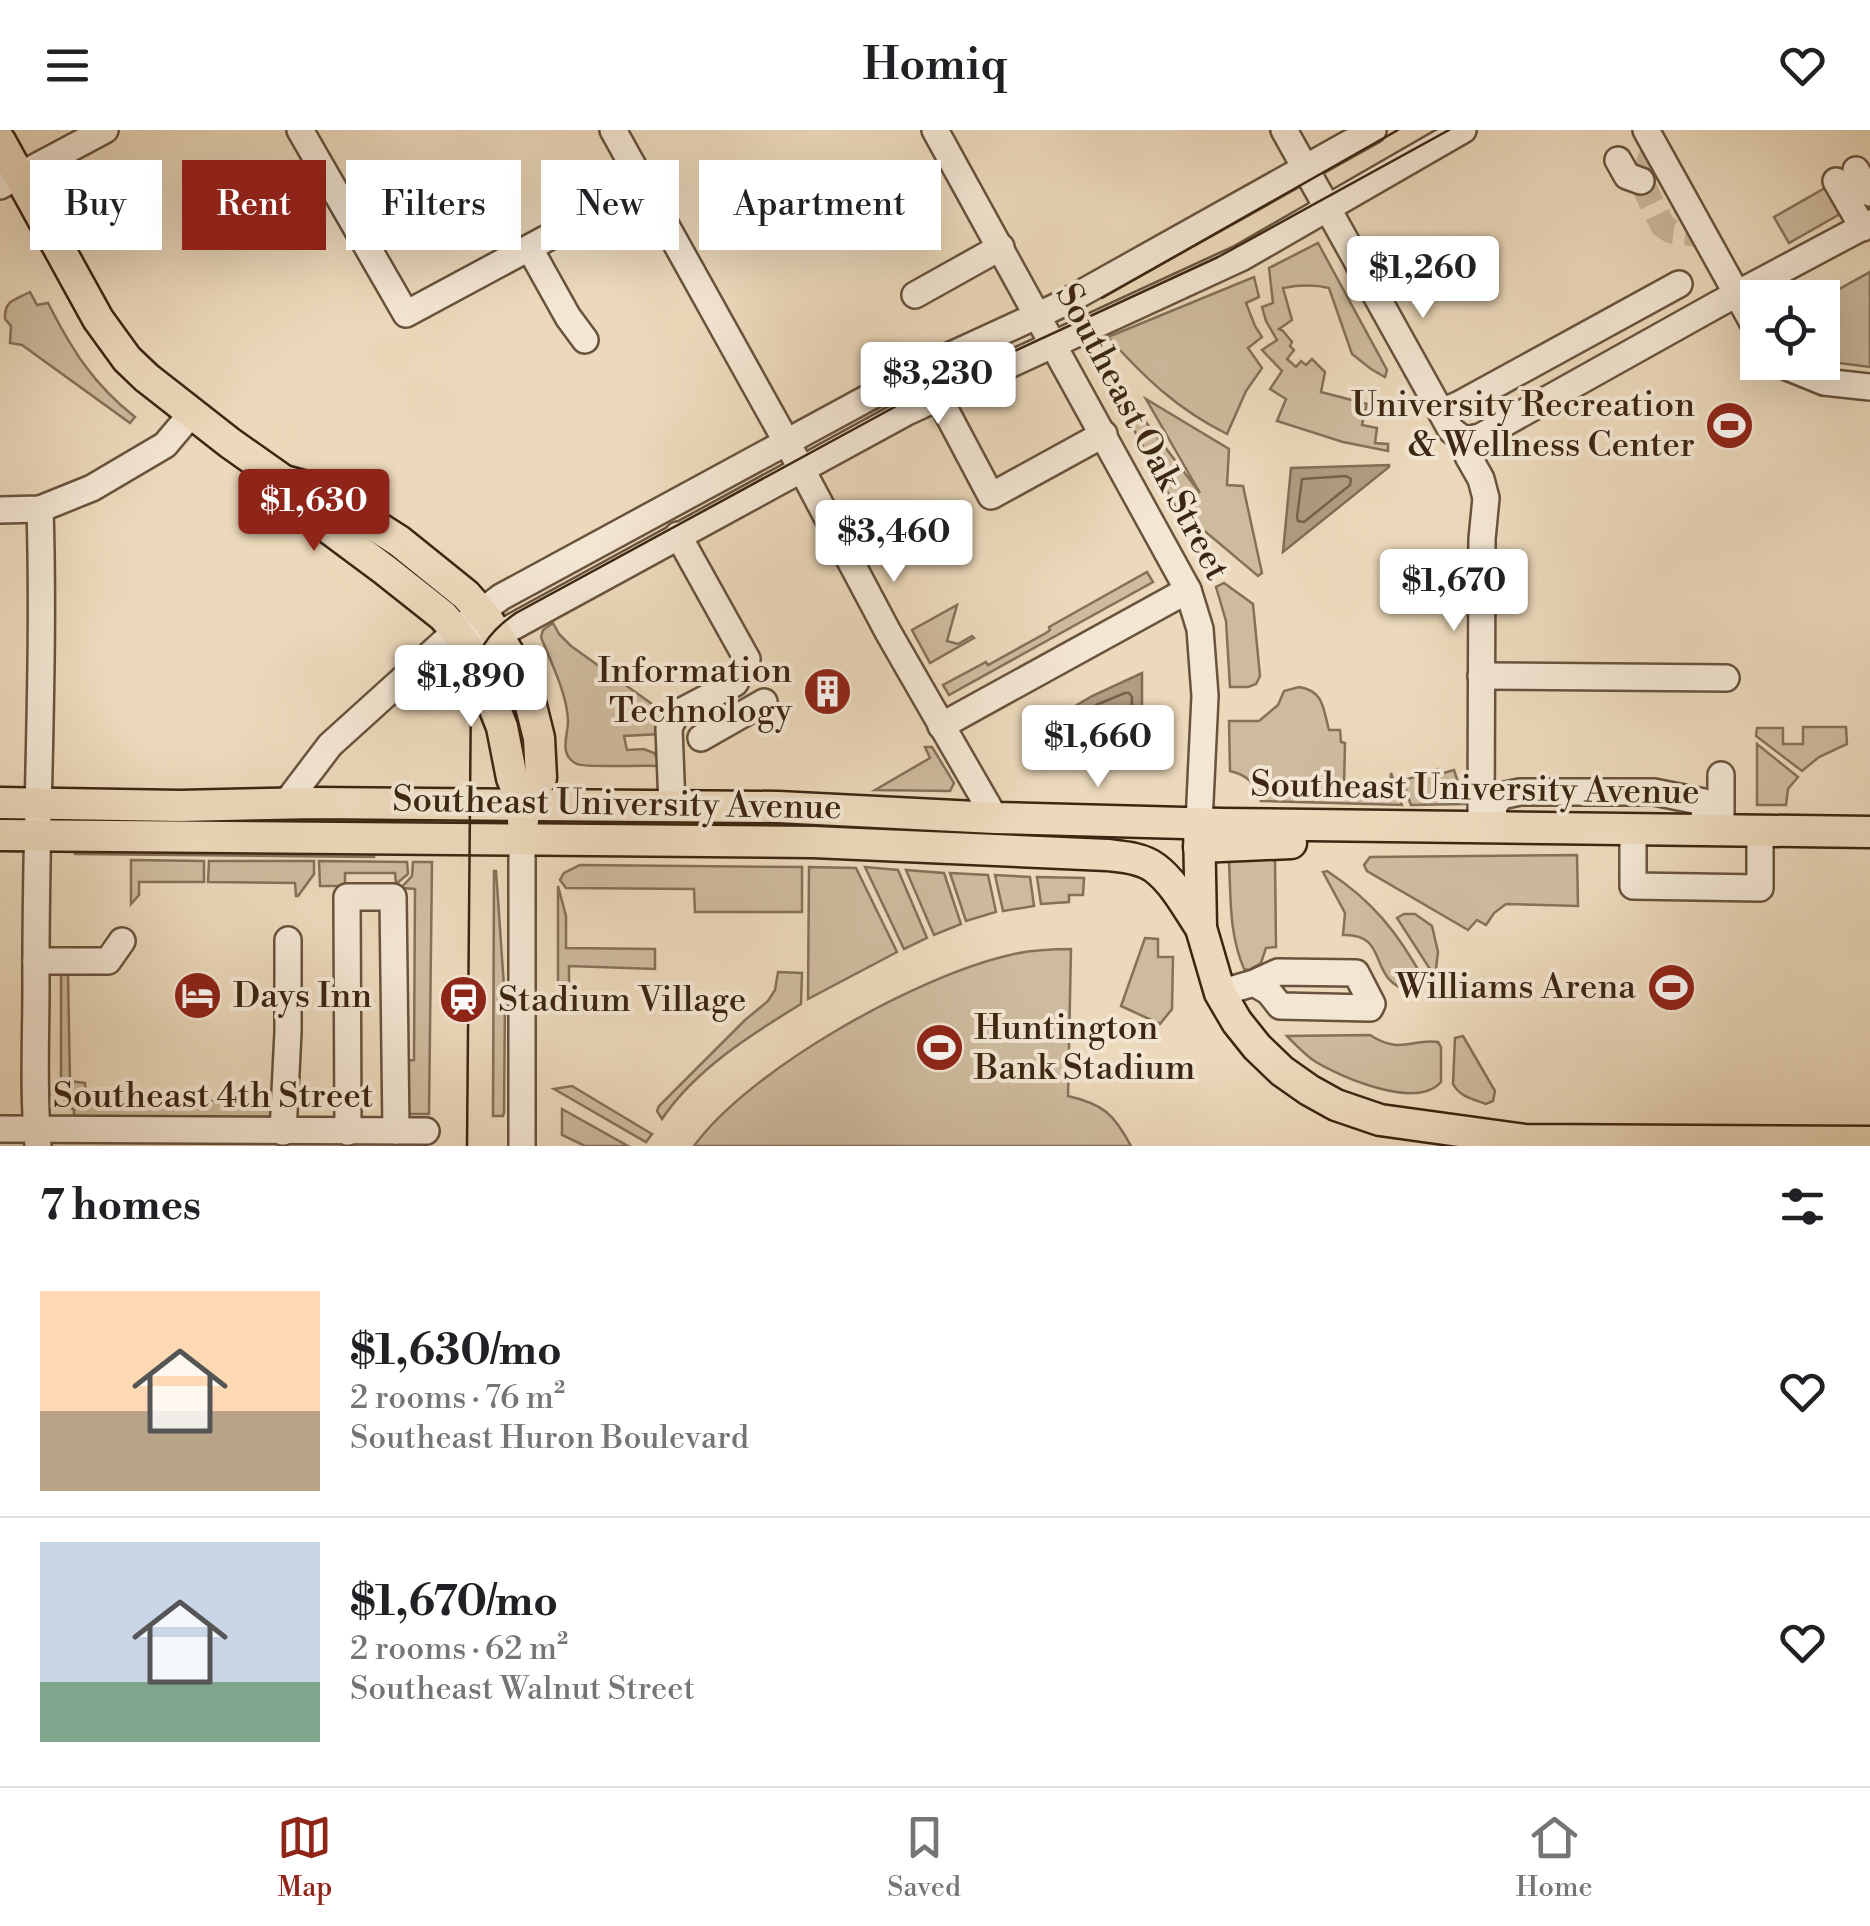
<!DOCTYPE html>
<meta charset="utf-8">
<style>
:root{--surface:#fff;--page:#f2f2f2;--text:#202124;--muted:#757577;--line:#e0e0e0;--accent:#8f2418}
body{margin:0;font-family:"Libre Bodoni",serif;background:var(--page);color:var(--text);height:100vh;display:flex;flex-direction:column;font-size:38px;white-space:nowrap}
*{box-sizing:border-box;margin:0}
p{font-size:32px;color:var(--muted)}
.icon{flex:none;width:55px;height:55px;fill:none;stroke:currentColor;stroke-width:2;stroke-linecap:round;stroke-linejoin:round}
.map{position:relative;height:1016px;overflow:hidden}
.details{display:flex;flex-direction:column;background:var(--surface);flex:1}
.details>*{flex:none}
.banner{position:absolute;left:30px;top:30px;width:1000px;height:90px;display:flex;gap:20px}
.tools{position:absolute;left:1740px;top:150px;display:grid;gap:20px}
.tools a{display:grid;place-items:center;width:100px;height:100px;border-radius:0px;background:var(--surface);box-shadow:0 10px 40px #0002;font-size:50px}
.price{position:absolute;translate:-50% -85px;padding:0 22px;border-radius:10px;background:#fff;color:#222;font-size:32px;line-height:65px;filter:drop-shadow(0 2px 5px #0008)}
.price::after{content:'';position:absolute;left:50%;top:60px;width:30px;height:22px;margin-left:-15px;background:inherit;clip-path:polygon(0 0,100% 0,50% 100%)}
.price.selected{background:var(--accent);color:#fff}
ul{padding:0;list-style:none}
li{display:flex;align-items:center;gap:30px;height:250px;padding:0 40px}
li+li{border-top:2px solid var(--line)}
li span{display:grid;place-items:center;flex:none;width:280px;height:200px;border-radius:0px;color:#555}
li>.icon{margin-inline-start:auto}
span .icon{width:120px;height:120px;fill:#fffc;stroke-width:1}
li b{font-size:42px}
h2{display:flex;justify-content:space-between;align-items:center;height:120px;padding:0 40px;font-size:42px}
.tag{padding:0 35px;border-radius:0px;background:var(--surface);box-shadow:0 10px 40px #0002;font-size:35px;line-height:90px}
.tag.selected{background:var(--accent);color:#fff}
header{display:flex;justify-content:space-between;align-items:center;height:130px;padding:0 40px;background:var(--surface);font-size:45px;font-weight:600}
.dock{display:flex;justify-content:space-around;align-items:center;height:140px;border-top:2px solid var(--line);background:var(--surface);font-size:28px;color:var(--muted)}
.dock a{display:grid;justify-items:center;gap:5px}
.dock .selected{color:var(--accent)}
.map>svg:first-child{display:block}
</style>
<header><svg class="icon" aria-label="menu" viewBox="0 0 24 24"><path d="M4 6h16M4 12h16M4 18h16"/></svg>Homiq<svg class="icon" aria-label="heart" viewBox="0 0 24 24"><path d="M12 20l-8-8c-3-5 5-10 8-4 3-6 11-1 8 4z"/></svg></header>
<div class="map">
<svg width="1870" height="1016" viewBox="0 0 1870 1016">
<rect width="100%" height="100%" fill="#ecd9bb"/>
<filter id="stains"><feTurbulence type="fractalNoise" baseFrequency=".002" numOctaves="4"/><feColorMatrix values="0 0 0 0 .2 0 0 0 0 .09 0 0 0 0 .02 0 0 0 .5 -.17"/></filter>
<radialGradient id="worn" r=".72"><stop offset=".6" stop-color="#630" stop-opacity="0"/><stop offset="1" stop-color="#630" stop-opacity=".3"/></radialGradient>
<g fill="#cebb9e" stroke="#857058" stroke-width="2.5">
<path d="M1832,54L1847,80L1789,113L1774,87Z"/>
<path d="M1318,113L1387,240L1385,247L1371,239L1352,224L1329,158C1313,154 1299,155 1283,158L1292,190L1279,199L1283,201L1292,212L1290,216L1294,220L1287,229L1296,237L1301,231L1306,235L1312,229L1325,242L1321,262L1367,274L1362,295L1377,298L1375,313L1388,314V321L1343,312L1277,291L1286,269L1270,259L1282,241L1262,220L1277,210L1266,191L1262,177L1273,173L1269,138Z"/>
<path d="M1870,142V237L1823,231V168Z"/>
<path d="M1254,147L1259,167L1246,173L1255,196L1262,207L1248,218L1262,238L1246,261L1227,304C1177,279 1145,248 1108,207Z"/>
<path d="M30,162L37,175L48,173C72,220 93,254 135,287L130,293L22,215L10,213L11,196L5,189C4,170 15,170 30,162Z"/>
<path d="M1091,220L1200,363L1146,269L1229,319L1227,355L1243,356L1262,443L1258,446L1175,376Z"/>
<path d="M1147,442L1153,452L949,565L943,555L986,532L988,535L1046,503L1050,500L1049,497Z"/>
<path d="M1224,453L1253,474L1260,546L1256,554L1248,557H1230L1226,491L1216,457Z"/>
<path d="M957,475L947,511L958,514L972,506L974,508L930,533L912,500Z"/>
<path d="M553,493L559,504L571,516L666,584L661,604L624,606L627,620L644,619L654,623L657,628V636C642,635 585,638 577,634C558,625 568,606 568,591C567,563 551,533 541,507L543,500Z"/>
<path d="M1299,557C1324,561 1323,578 1329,600H1340L1341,612L1345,613L1344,656H1390L1391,643L1402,675L1261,671C1255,654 1248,645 1230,641L1229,591H1259L1278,575L1284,561Z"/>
<path d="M1803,597H1846L1847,614L1819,627L1802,641L1756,606L1757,598H1783V614H1803Z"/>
<path d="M1757,614L1798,647L1788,659L1786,675H1757Z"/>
<path d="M925,617H932L954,653L950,661L875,660L930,628Z"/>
<path d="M1438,639L1440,644L1454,640L1465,674L1411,675L1402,651Z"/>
<path d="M74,718L374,720V727L75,724Z"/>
<path d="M1577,725L1578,776L1506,774L1494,783L1486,795L1477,790L1468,800L1367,741L1364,735L1370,727Z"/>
<path d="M1235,729H1275L1276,817L1266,818L1261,833L1249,840L1244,839C1229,803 1231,771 1229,732Z"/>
<path d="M131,730L204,731V752H139V765L131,774Z"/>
<path d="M209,731H314V744L298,766H296L295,753L208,752Z"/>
<path d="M319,731L407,732L408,744L396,754L395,743H345V756H320Z"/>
<path d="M413,732H432L429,984H405L401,931L414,930L415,759L401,758L412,746Z"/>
<path d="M580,735L802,737V782H695L694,759L566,758L560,750L564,743Z"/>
<path d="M809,737L856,738L897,822L808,869Z"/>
<path d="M865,737L898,740L927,808L904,819Z"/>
<path d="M906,740L944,743L961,794L934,805Z"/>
<path d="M494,741H496L497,755L505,871L504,982L503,986H493Z"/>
<path d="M1327,741C1373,771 1398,803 1424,850L1419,858L1411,861C1366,852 1391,803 1343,805L1345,783L1323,742Z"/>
<path d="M950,743L988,745L996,782L966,791Z"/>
<path d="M995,745L1030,747L1034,776L1003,781Z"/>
<path d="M1037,747L1084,748L1083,765H1069V772L1041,774Z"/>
<path d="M558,756L566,786V818L655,819V839L569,836V852H558Z"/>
<path d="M1404,784H1415L1432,796L1438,822L1435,847L1397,788Z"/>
<path d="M1145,808L1158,809V827H1173L1172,879L1160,894L1121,876Z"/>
<path d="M1071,819L1068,966C1103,974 1114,984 1131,1016H694C750,939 917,846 1010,825C1030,820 1050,819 1071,819Z"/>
<path d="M778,842L802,843L801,874C750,905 695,940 662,989L657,981L659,976L745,890L768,871L775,860Z"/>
<path d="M61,845H68L70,951L85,953L86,970L273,972L272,985L266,988L74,987V980L66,974L61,960Z"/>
<path d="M1370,905C1401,925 1412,908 1438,912L1441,917V952C1417,980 1343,948 1316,932C1305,925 1296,915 1287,906Z"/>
<path d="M1463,906L1495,961L1493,971L1486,974C1473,969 1460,967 1453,954L1455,908Z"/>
<path d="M572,956L652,1004L646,1012L554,959Z"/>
<path d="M562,979L628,1016H585L562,1005Z"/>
</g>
<g fill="#b09c81" stroke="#826d54" stroke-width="2.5">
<path d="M1389,335V337L1283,422L1291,338Z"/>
<path d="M1142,543V626L1131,635L1062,628L1059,597L1048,592L1092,566Z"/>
</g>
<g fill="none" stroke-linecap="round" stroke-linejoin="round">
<g stroke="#766149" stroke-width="2.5">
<path d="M1346,346L1351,349L1350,355L1304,392L1298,391L1297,387L1302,349Z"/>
<path d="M1125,563H1129L1132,567L1131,622L1126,625L1072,618L1070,591L1096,575Z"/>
<path d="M1113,582L1119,586L1118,610L1083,606L1082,601L1084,597Z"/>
</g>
<path stroke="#c9b599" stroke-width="25" stroke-dasharray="25 12" stroke-linecap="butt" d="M1655,17L1641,51L1663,96L1671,101L1703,105"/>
<defs>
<g id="minor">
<path d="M300,0L406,184L644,56"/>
<path d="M613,0L801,338L888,502L995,688"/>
<path d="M935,0L1188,460L1200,499L1205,566L1199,693"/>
<path d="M1284,0L1451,300L1464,310L1468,326L1481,349L1486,368L1482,409L1481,697"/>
<path d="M1646,0L1758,202"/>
<path d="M1618,30L1627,46L1641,51"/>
<path d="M1856,40L1870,63"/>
<path d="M1836,51L1863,98"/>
<path d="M0,56L105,0"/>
<path d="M530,119L568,187L585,210"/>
<path d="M915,165L1001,117"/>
<path d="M1783,232L1787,237L1824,252L1870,257"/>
<path d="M938,266L991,366L1104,304"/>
<path d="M1442,282L1460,274L1679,154"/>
<path d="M1464,310L1480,307L1718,174L1870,93"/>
<path d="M0,380L40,379L92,358L165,315L192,283"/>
<path d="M481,504L498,505L905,283L1241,128L1463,0"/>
<path d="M1481,546L1726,548"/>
<path d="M941,596L1188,460"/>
<path d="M701,608L764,572"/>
<path d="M1721,645V700"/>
<path d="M286,673L330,615L456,501L501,467L925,237L1062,174L1373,0"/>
<path d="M672,676L669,598L676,584L735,553L747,529L678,405"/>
<path d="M1495,698L1493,677L1501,666L1520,662H1654L1704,672L1705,700"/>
<path d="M1633,699V756L1760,758V701"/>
<path d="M36,831H108L122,811"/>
<path d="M1220,863L1254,853L1278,842L1356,843L1372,874L1370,878L1280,876L1269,862L1254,853"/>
<path d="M0,999L426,1001"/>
<path d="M283,1002L288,902V810"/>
<path d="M348,1002L347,767H393L396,1001"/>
<path d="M38,1016C33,963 36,908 36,855C35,696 45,538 40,379"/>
<path d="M522,1016V709"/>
</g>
<g id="major">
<path d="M0,11L98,189L127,229L147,248L230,313L284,351L307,382L385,440L443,486L456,501L475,529L502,597L512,648L524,676L523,691"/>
<path d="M284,351L321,361L399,411L466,465L487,489L517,537L529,568L539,608L541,648L524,676"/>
<path d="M0,673L180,676L316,673L778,677L995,688L1222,694L1870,702"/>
<path d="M1199,693L1201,798L1220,863L1237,892L1257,917L1282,941L1309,960L1336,975L1380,990L1525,1010L1870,1012"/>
<path d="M0,705L813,712L1107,725C1123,727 1142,728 1155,738C1175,753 1188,779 1201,798"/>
<path d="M1199,717L1291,713"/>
</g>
</defs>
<use href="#minor" stroke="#68533c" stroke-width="30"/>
<use href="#major" stroke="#3c2611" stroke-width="35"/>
<use href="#minor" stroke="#f3e6d3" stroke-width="25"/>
<use href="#major" stroke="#ecd9bb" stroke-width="30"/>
<g stroke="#3c2611" stroke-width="2.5">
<path d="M1102,168L1398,0"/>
<path d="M467,1016L471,557C474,523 488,502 516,483L900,274L1218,127L1449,0"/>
</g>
</g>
<defs>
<symbol id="stadium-disc" viewBox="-11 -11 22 22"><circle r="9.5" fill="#8f2418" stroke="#f3e6d3"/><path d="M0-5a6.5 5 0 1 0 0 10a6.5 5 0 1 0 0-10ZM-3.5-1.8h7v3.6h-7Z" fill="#fff"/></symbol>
<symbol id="building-disc" viewBox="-11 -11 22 22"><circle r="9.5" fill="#8f2418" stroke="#f3e6d3"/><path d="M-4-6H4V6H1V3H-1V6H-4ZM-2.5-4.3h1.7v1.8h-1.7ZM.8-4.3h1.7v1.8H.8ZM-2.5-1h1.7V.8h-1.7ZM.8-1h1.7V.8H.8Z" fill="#fff"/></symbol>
<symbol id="hotel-disc" viewBox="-11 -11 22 22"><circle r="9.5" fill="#8f2418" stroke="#f3e6d3"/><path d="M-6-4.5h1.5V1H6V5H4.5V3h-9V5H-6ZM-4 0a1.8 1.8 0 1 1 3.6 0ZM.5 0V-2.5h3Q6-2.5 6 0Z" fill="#fff"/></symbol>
<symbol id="station-disc" viewBox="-11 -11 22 22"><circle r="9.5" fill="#8f2418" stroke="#f3e6d3"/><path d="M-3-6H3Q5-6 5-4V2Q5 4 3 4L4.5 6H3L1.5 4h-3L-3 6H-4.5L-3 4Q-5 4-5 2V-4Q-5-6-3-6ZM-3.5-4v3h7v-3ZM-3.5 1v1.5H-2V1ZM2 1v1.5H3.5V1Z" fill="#fff"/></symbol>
</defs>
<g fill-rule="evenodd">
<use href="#stadium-disc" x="1702" y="268" width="55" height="55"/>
<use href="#building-disc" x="800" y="534" width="55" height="55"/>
<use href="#stadium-disc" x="1644" y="830" width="55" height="55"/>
<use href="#hotel-disc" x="170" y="838" width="55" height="55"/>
<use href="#station-disc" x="436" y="842" width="55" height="55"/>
<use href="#stadium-disc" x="912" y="890" width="55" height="55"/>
</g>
<g text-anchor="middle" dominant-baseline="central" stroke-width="8" stroke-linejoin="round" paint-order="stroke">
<g font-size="35" fill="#3c2611" stroke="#f3e6d3" text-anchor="end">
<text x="1695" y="275">University Recreation<tspan x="1695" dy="40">&amp; Wellness Center</tspan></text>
<text x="792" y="541">Information<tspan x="792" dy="40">Technology</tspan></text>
<text x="1636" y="857">Williams Arena</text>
<text x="233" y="866" text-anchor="start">Days Inn</text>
<text x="498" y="870" text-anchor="start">Stadium Village</text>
<text x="974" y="898" text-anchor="start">Huntington<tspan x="974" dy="40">Bank Stadium</tspan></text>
</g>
<g font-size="35" fill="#3c2611" stroke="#f3e6d3">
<text transform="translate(1142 302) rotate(62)">Southeast Oak Street</text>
<text transform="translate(1475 659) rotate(1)">Southeast University Avenue</text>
<text transform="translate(617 674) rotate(1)">Southeast University Avenue</text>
<text x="213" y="966">Southeast 4th Street</text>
</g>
</g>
<rect width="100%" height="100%" filter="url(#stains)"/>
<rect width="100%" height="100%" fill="url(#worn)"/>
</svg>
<div class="tools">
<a><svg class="icon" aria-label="locate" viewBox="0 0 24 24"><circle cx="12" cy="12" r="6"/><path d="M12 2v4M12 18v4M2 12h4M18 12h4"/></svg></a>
</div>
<b class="price" style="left:1423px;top:191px">$1,260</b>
<b class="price" style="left:938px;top:297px">$3,230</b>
<b class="price selected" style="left:314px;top:424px">$1,630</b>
<b class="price" style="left:894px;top:455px">$3,460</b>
<b class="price" style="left:1454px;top:504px">$1,670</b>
<b class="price" style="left:471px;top:600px">$1,890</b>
<b class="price" style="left:1098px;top:660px">$1,660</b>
<div class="banner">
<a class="tag">Buy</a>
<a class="tag selected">Rent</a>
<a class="tag">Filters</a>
<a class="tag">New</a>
<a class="tag">Apartment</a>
</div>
</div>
<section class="details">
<h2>7 homes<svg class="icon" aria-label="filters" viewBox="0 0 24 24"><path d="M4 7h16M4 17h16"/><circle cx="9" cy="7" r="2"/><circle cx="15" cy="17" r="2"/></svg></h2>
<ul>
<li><span style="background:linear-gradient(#ffd9b3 60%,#b9a48a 0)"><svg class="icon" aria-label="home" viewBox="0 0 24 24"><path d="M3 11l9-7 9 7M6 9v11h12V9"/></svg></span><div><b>$1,630/mo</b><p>2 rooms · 76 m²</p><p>Southeast Huron Boulevard</p></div><svg class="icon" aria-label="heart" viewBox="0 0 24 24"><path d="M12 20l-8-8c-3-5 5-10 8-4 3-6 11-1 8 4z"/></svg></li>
<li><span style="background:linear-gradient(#c9d6e8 70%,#7fa58c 0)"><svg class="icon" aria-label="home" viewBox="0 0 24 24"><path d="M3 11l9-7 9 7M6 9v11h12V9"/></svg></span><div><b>$1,670/mo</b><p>2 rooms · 62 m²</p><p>Southeast Walnut Street</p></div><svg class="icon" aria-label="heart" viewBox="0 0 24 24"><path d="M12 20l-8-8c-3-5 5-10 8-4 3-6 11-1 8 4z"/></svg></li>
</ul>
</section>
<nav class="dock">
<a class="selected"><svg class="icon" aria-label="map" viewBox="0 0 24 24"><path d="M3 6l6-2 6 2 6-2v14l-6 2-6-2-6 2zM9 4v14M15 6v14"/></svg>Map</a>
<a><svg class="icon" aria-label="saved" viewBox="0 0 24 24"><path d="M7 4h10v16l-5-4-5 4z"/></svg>Saved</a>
<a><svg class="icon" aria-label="home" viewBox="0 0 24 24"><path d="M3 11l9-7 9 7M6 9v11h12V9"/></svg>Home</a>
</nav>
